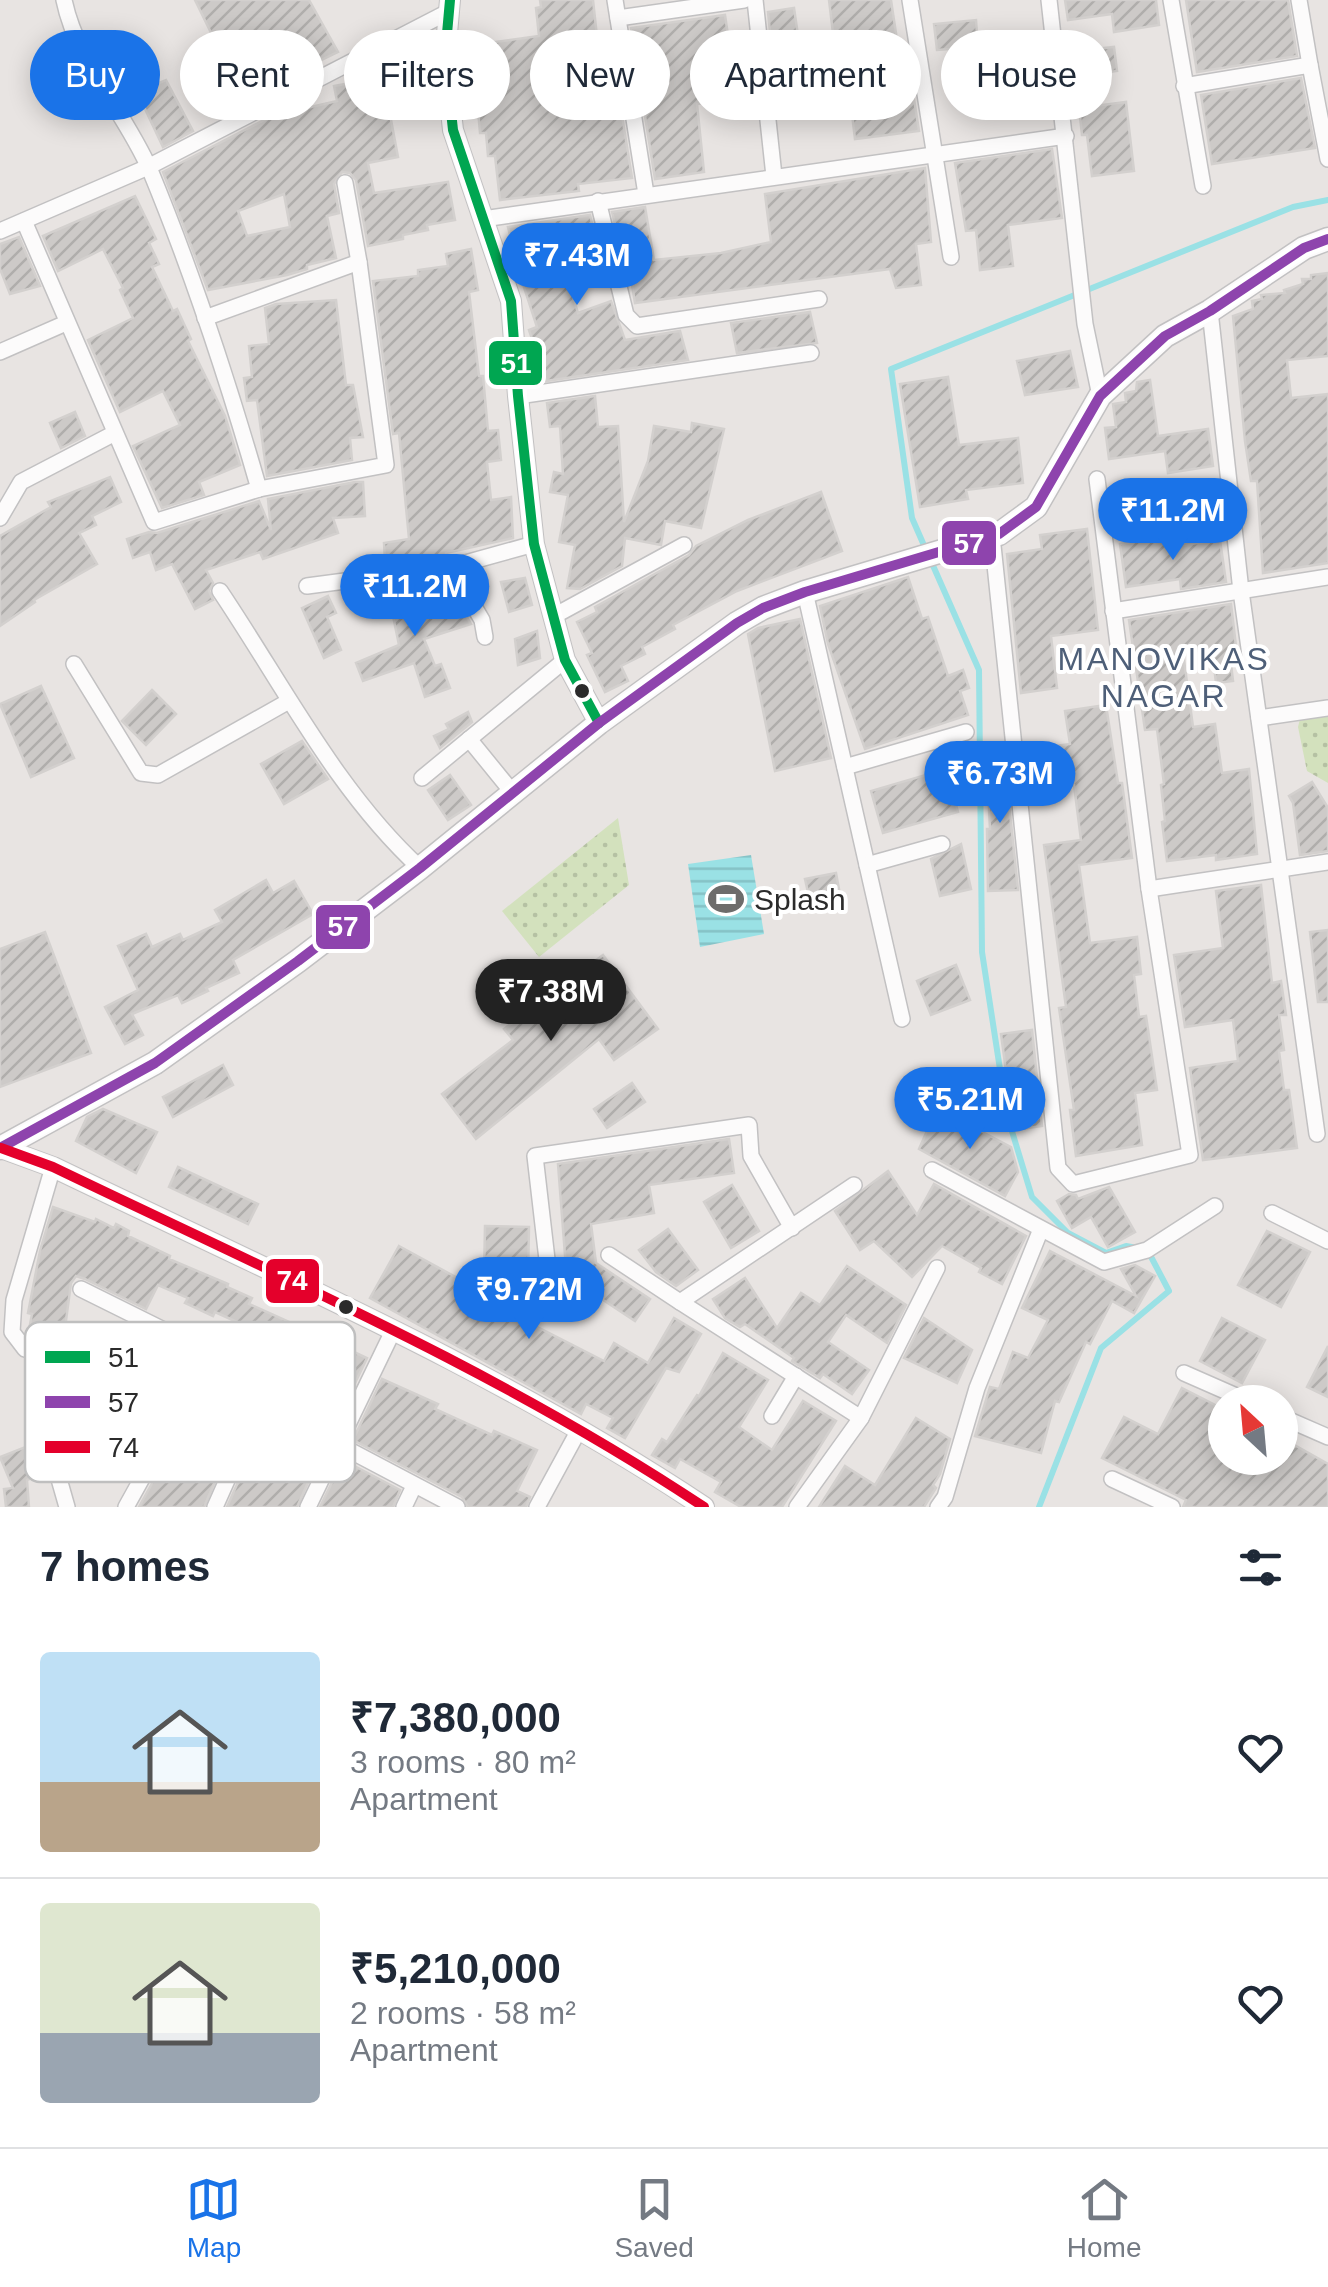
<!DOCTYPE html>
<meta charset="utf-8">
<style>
:root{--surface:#fff;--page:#f2f2f3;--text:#1f2937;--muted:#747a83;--line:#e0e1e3;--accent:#1a73e8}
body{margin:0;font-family:Arial,sans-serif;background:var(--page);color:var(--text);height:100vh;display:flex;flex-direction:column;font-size:38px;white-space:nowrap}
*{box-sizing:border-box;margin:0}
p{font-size:32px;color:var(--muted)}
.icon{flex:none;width:55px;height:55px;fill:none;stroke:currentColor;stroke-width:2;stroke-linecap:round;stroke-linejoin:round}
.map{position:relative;height:1507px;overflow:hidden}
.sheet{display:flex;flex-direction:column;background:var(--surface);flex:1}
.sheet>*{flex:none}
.hud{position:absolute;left:30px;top:30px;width:1270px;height:90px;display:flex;gap:20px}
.needle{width:65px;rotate:334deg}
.controls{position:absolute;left:1208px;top:1385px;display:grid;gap:20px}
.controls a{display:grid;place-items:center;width:90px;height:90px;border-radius:50%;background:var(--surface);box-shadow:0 5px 25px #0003;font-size:50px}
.price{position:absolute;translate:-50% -85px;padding:0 22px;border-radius:35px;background:var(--accent);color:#fff;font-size:32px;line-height:65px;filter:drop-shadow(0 2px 5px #0008)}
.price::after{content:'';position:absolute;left:50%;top:60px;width:30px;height:22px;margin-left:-15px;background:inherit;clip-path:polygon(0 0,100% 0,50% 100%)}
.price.on{background:#222;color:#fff}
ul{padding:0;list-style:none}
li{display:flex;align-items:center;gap:30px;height:250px;padding:0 40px}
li+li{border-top:2px solid var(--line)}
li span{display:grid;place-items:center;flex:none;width:280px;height:200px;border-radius:10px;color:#555}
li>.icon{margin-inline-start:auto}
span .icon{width:120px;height:120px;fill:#fffc;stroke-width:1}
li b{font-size:42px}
h2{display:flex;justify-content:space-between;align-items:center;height:120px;padding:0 40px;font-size:42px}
.pill{padding:0 35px;border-radius:45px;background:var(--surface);box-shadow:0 5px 25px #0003;font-size:35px;line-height:90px}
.pill.on{background:var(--accent);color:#fff}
.tab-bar{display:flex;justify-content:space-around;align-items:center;height:140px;border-top:2px solid var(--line);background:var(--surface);font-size:28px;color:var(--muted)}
.tab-bar a{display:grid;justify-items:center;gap:5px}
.tab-bar .on{color:var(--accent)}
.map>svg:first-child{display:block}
</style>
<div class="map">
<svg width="1328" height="1507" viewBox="0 0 1328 1507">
<defs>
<pattern id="grass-dots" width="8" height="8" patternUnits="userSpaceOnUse" patternTransform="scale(2.5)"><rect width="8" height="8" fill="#d3e1bd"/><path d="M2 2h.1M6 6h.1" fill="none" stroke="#b5c1a3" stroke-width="1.8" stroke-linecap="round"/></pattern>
<pattern id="water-rules" width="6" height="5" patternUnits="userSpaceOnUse" patternTransform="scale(2.5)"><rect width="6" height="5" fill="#9ae1e5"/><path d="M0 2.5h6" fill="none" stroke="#85c1c5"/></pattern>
<pattern id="building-hatch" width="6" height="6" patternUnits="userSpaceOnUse" patternTransform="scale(2.5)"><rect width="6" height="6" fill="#cdcac8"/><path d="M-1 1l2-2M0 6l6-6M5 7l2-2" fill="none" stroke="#b0aeac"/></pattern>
</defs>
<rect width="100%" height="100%" fill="#e8e4e2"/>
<g fill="url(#grass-dots)">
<path d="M1328,715V783L1307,771L1298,727L1300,719Z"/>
<path d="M618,818L629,885L539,957L502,911Z"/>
</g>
<path fill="url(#water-rules)" d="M751,855L764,934L700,947L688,864Z"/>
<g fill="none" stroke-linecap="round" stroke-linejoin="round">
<g stroke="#9ae1e5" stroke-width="6">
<path d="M926,550L912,518L891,369L1293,207L1328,200"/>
<path d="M931,561L979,670L982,952L1007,1115L1032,1197L1068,1233L1106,1253L1126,1246L1137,1248"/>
<path d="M1039,1507L1101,1348L1169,1291L1148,1251"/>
</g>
</g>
<g fill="url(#building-hatch)" stroke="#d3d0ce" stroke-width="2.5" fill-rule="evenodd">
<path d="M195,0H309L338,52L243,98Z"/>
<path d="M540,0H593L599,55L612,53L632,178L578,184L579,191L500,200L495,156H488L486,133H480L478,110L474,111L466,46L539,36L536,8L541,7Z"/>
<path d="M829,0H891L897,40H892L901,87L912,86L919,131L855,139L849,89L787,99L779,51L772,52L768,12L794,8L801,56L835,50Z"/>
<path d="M1065,0H1156L1159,25L1114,32L1112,14L1068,20Z"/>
<path d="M1186,0H1288L1297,56L1197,72Z"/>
<path d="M725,15L733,69L746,67L750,99L697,104L704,172L655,179L631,28Z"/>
<path d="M976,20L978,47L937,50L934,24Z"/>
<path d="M1027,44L1033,82L1043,80L1047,109L1011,115L1005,79L993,80L989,50Z"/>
<path d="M1114,47L1117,71L1071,77L1068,52Z"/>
<path d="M383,77L398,157L368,163L374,193L448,182L455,220L427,225L428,230L403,235V239L368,246L356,180L350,173L342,172L334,184L339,213L327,216L336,258L307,265V269L287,275L208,290L163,172L272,116L337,101L334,86ZM284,194L290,227L247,236L238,211Z"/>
<path d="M1301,78L1315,148L1212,164L1201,95Z"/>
<path d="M166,80L193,131L163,147L137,92Z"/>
<path d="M1126,102L1134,171L1092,176L1087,135H1082L1079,108Z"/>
<path d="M1052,149L1062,218L1008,225L1013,266L980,270L976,230L966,231L955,163Z"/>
<path d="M925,168L931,242L916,244L921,285L896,288L890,269L635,303L628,261H624L612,212L645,207L654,260L721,253L771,242L765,194Z"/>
<path d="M135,196L156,239L149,243L159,264L152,267L173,311L177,309L191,339L188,341L225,416L240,465L199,482L204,495L162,508L133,446L180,425L163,391L120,412L88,340L133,318L120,290L123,288L103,249L58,271L43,236Z"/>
<path d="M590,215L600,254L563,263L578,313L611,301L625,340L680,331L688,360L546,381L529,330L537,327L519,272L508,227Z"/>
<path d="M19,237L40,286L10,294L0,269V244Z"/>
<path d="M471,249L478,290L469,292L479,376H483L488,431L498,430L501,460L487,462L491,500L511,497L513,538L446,553V556L382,565L381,562L385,561L384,543L409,539L399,433L393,434L373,281L418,276V270L448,266L446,254Z"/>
<path d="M1328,273V356L1287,360L1291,398L1328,394V563L1263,573L1257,481H1251L1245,441L1233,316L1253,309L1252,301L1262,299L1261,295L1285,293L1284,290L1303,284L1302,279H1311V275Z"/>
<path d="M336,300L346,385H353L363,437L350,438L352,460L267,476L257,400L247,401L244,378L252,377L249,346L269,344L265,308L276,304Z"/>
<path d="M810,312L817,343L737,353L731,323Z"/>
<path d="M1070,351L1078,387L1025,395L1017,361Z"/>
<path d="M948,377L959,445L1018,438L1023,483L966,490L968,499L920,507L900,384Z"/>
<path d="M1150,380L1158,436L1208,429L1213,466L1168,473L1165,451L1109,459L1105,428L1116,427L1113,404L1126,402L1125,393L1136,391L1137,382Z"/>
<path d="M595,396L598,427L618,426L624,522L648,461L654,426L691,432L692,423L724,429L701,528L665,521L661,545L625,538L622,566L580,589L567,588L575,545L559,542L568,495L550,492L554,472L563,474L560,426L550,427L547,403Z"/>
<path d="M75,412L85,436L61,448L50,423Z"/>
<path d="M110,477L121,502L92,516L96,525L79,533L97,564L34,600L35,602L0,626V536L51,507L48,502Z"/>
<path d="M355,482H363L365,516L333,518L338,533L263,559L260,552L206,570L213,583L209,591L213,600L195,609L172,564L156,570L150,552L133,558L127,539L149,532L157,533L259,501L271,530L268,499Z"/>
<path d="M821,492L842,551L737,591L673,625L675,629L642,647L645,654L621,666L628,681L605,692L587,655L592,653L577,622L597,612L595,607L689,555L696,546L748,520Z"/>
<path d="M1087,529L1098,630L1051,636L1057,688L1021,693L1007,554L1042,549L1040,535Z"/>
<path d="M1165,537L1167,547L1220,540L1226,582L1181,589L1180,579L1126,587L1120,544Z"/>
<path d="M908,577L922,619L928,617L948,676L963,670L969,688L960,691L968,715L865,749L828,644L820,606Z"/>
<path d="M525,578L532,605L509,612L501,582Z"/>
<path d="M413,583L420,611L457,600L471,624L424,639L435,666L441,664L450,688L425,697L414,663L363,681L356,663L399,645L387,587Z"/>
<path d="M328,596L336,613L327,617L341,650L324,658L302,608Z"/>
<path d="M1231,604L1236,646L1229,647L1233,681L1216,683L1212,649L1183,653L1193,727L1215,724L1222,773L1249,769L1257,854L1216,860V855L1167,861L1162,822L1165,821L1161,785L1164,784L1157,729L1145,730L1129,620Z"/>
<path d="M800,619L831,758L775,771L748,634L758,628Z"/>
<path d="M537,631L540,658L518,665L515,639Z"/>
<path d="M41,686L74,758L31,777L0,704Z"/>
<path d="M152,690L176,714L146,745L122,721Z"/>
<path d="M1106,705L1118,783H1122L1132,858L1079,865L1090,943L1137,937L1141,974L1134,975L1139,1017L1146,1016L1157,1090L1135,1093L1142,1145L1076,1156L1070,1110H1074L1059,1008L1066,1007L1044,845L1081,840L1074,785L1037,790L1034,767H1027L1026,750L1070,744L1065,711Z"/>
<path d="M468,712L472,722L440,748L434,736L449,729L446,724Z"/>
<path d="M302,741L328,779L284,804L261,764Z"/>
<path d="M1003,746L1018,890L988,891L987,829H990L986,747Z"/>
<path d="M946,769L958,812L883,833L871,791Z"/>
<path d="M450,775L471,805L448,820L428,790Z"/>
<path d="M1312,782L1328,808V851L1300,855L1293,803L1289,796Z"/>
<path d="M961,844L971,889L940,896L931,859Z"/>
<path d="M836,873L841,900L811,906L805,879Z"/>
<path d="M266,880L273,893L294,881L313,914L233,960L239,973L206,988L208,991L182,1003L178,995L132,1014L143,1035L125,1044L105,1007L138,990L118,946L146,934L152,947L180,934L183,940L222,922L215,910Z"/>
<path d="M1261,885L1272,983L1281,981L1286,1015H1279L1284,1050L1279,1051L1284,1090H1289L1297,1148L1203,1160L1190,1068L1238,1061L1233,1020L1185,1027L1174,955L1223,948L1216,891Z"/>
<path d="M1328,930V1002H1318L1310,932Z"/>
<path d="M45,932L91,1053L0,1087V949Z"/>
<path d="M603,955L658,1029L614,1060L599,1039L476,1139L442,1094L513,1040L504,1029Z"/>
<path d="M956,965L970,1000L931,1015L917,981Z"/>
<path d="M1032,1030L1042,1126L1014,1130L1001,1034Z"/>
<path d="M223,1065L233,1085L173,1117L163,1097Z"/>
<path d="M632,1083L645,1102L607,1128L594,1109Z"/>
<path d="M937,1108L1011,1147L1018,1172L1005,1196L919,1149Z"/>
<path d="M103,1109L157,1132L136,1173L76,1141L87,1117Z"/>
<path d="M729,1139L734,1173L649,1185L654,1213L591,1224L596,1263L650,1299L635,1321L591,1292L602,1277L567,1281L558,1164Z"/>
<path d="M178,1167L258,1204L248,1224L169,1187Z"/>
<path d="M888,1171L917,1215L934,1184L1026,1236L1002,1284L979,1272L981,1268L942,1246L912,1277L874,1241L860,1250L835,1211Z"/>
<path d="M732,1185L759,1231L731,1248L704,1202Z"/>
<path d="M1109,1187L1135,1232L1108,1247L1091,1217L1072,1228L1057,1201L1069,1194L1076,1195L1078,1199Z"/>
<path d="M53,1207L95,1222L96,1219L114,1228L116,1224L129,1231L128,1236L170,1256L169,1259L228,1284L227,1287L252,1298L249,1304L325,1338L305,1381L334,1394L354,1352L367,1358L333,1429L235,1377L250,1346L241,1343L248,1327L215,1312L213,1316L185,1303L188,1298L158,1285L146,1309L85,1279L76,1276L71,1283L65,1328L111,1360L100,1379L72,1364L74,1357L36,1350L28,1335L32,1314L28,1313L40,1251Z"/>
<path d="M485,1226L529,1227L528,1276L484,1275Z"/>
<path d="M668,1229L698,1270L676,1286L656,1272L639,1250Z"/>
<path d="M1267,1231L1310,1252L1281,1307L1238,1285Z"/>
<path d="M399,1246L483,1292V1288L519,1306L514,1315L604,1361L614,1343L648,1363L674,1318L701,1334L679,1372L666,1368L625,1438L607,1428L613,1418L586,1404L581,1414L370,1298Z"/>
<path d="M1050,1251L1136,1296L1121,1269L1135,1265L1155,1276L1134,1313L1112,1301L1090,1344L1086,1342L1059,1402L1055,1401L1041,1453L975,1436L990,1387L999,1389L1013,1352L1028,1358L1048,1320L1022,1308Z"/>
<path d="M847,1266L906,1305L887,1343L846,1315L828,1342L869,1370L852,1394L823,1374L820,1378L792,1361L794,1358L745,1324L740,1327L725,1318L713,1299L745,1278L777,1328L801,1293L820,1305Z"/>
<path d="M924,1318L972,1350L957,1383L904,1358Z"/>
<path d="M1222,1318L1265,1340L1242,1383L1200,1361Z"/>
<path d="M1328,1346V1397L1307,1387Z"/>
<path d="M723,1353L768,1380L739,1427L772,1450L803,1401L836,1421L782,1507H741L715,1492L721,1482L680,1459L675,1468L652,1455L662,1439L667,1442L697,1395L699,1396Z"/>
<path d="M382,1379L438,1404L435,1409L492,1435L494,1431L537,1450L517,1491L530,1497L526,1507H468L462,1497L353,1440Z"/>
<path d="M205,1388L246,1409L204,1507H139L175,1442L179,1444L188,1426L185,1425Z"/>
<path d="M1182,1388L1225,1410V1458H1280V1437L1328,1464V1507H1183L1186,1500L1102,1458L1124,1417L1158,1434Z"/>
<path d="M916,1418L950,1439L940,1474L933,1485L936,1488L924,1507H819L845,1466L875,1485Z"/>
<path d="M266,1419L323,1449L297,1507H227Z"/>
<path d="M28,1446L30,1450L38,1446L45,1472L27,1480L29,1507H6L4,1489L13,1488L0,1457Z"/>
<path d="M343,1460L400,1490L393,1507H320Z"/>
</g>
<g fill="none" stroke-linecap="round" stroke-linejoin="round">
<defs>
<g id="minor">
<path d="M64,0C77,63 125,112 150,170C193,274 228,381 259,489"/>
<path d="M615,0L646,194"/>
<path d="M755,0L774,176"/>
<path d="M910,0L951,257"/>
<path d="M1049,0L1085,324L1100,396"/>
<path d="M1171,0L1203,186"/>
<path d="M1299,0L1310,65"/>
<path d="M618,18L744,0"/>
<path d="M1184,86L1310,65L1328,159"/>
<path d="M345,183L359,262"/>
<path d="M598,201L626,315L637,326L819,299"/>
<path d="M483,219L1066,136"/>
<path d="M24,221L154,522L259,489L386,465L359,262L205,318"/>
<path d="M0,231L148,167L448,12"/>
<path d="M1210,311L1241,591L1317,1134"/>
<path d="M0,352L66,323"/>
<path d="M518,396L811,353"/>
<path d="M0,518L21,482L113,434"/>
<path d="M992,536L1058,1168L1073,1184L1190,1155L1149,889L1097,479"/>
<path d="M451,567L482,620L485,637"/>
<path d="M307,586L451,567L534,544"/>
<path d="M220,591C282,683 337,792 420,868"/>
<path d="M805,592L902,1019"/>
<path d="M1113,611L1328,577"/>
<path d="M554,616L684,545"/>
<path d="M74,664L141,773L158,775L289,701"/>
<path d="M1259,718L1328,708"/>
<path d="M469,739L513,793"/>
<path d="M845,767L966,732"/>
<path d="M422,778L565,660"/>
<path d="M867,865L942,844"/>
<path d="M1149,889L1328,862"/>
<path d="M932,1170L1104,1262L1147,1250L1215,1206"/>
<path d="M1272,1213L1328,1241"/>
<path d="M609,1255L680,1302L854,1185"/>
<path d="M81,1289L206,1351L201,1372L126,1507"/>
<path d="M551,1294L535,1156L749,1125L751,1156L792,1228"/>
<path d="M680,1302L861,1418"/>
<path d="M25,1349L12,1332L14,1300L53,1167"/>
<path d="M201,1372L457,1507"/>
<path d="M1184,1373L1250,1402"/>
<path d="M772,1416L796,1376"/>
<path d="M1280,1416L1328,1437"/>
<path d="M47,1437L67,1507"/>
<path d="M1112,1479L1172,1507"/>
<path d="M215,1507L260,1406"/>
<path d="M308,1507L393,1331"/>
<path d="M404,1507L414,1486"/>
<path d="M537,1507L580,1428"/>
<path d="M797,1507L861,1418L937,1268"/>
<path d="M938,1507L945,1497L977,1388L1041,1229"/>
</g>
<g id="tertiary">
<path d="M450,0L445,56L453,130L511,301L518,396L534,544L565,660L599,723"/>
<path d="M1,1148L53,1167C273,1273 500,1371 704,1507"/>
</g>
<path id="secondary" d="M0,1148L155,1063L298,961L420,868L599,723L737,623L763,608L805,592L999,534L1036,507L1100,396L1165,336L1210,311L1304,248L1328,239"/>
</defs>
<use href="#minor" stroke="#c2c1c2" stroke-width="18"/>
<use href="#tertiary" stroke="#c2c1c2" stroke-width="22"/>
<use href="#secondary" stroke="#c2c1c2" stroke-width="25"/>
<use href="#minor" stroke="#fcfbfb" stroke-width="15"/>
<use href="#tertiary" stroke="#fcfbfb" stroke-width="20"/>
<use href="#secondary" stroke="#fcfbfb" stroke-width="22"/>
<defs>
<path id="bus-1" d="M450,0L445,56L453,130L511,301L518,396L534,544L565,660L599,723"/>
<path id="bus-2" d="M0,1148L155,1063L298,961L420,868L599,723L737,623L763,608L805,592L999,534L1036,507L1100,396L1165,336L1210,311L1304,248L1328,239"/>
<path id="bus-3" d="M1,1148L53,1167C273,1273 500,1371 704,1507"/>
</defs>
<use href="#bus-1" stroke="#fff" stroke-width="18"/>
<use href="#bus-2" stroke="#fff" stroke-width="18"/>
<use href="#bus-3" stroke="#fff" stroke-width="18"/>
<use href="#bus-1" stroke="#00a651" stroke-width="10"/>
<use href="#bus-2" stroke="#8e44ad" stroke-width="10"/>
<use href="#bus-3" stroke="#e4002b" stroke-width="10"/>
</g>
<defs>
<symbol id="stadium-bare" viewBox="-9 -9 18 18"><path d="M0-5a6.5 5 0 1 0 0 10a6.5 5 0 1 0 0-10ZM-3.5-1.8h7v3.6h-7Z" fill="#6d6c6b" stroke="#fff" stroke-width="2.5" paint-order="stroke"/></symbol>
</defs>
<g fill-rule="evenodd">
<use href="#stadium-bare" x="701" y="874" width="50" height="50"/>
</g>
<g fill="#2b2b2b" stroke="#fff" stroke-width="4">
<circle cx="582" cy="691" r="9"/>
<circle cx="346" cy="1307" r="9"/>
</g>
<g text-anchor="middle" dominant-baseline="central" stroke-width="8" stroke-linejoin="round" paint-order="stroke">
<g font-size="30" fill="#2b2b2b" stroke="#fff" text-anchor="start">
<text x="754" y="899">Splash</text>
</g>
<g font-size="32" letter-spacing="2.5" fill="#4e5f78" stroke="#fff">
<text x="1164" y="659">MANOVIKAS<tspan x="1164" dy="37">NAGAR</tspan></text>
</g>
</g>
<rect x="25" y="1322" width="330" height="160" rx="15" fill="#fff" stroke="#bfbfbf" stroke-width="2.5"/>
<rect x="45" y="1351" width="45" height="12" fill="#00a651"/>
<rect x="45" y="1396" width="45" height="12" fill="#8e44ad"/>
<rect x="45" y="1441" width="45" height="12" fill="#e4002b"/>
<g font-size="28" fill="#2b2b2b">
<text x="108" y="1367">51</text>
<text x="108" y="1412">57</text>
<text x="108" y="1457">74</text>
</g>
<g stroke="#fff" stroke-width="4">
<rect x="487" y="339" width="57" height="48" rx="10" fill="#00a651"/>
<rect x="940" y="519" width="58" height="48" rx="10" fill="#8e44ad"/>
<rect x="314" y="903" width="58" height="48" rx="10" fill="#8e44ad"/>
<rect x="264" y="1257" width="57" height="48" rx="10" fill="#e4002b"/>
</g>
<g font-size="28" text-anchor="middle" font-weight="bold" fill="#fff">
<text x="516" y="373">51</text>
<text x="969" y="553">57</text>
<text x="343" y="936">57</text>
<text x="292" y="1290">74</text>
</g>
</svg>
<div class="controls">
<a><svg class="needle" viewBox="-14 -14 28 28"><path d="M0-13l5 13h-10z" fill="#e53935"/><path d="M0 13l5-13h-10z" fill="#747a83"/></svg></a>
</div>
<b class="price" style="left:577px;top:308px">₹7.43M</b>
<b class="price" style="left:1173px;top:563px">₹11.2M</b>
<b class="price" style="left:415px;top:639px">₹11.2M</b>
<b class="price" style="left:1000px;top:826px">₹6.73M</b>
<b class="price on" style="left:551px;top:1044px">₹7.38M</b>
<b class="price" style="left:970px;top:1152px">₹5.21M</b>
<b class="price" style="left:529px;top:1342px">₹9.72M</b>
<div class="hud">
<a class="pill on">Buy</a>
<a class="pill">Rent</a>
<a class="pill">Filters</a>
<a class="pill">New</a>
<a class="pill">Apartment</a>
<a class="pill">House</a>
</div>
</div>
<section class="sheet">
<h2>7 homes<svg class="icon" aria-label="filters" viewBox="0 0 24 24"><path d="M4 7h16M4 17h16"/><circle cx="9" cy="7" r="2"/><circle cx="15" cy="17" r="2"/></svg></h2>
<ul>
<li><span style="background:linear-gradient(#bfe0f5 65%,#b9a48a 0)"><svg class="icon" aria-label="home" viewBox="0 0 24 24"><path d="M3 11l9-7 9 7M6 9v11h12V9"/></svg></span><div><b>₹7,380,000</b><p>3 rooms · 80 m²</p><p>Apartment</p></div><svg class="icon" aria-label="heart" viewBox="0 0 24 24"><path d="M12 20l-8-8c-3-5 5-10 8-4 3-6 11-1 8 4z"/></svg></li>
<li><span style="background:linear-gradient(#dfe7d0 65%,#9aa5b1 0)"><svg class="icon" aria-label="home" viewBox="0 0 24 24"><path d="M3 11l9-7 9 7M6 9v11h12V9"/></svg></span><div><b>₹5,210,000</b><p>2 rooms · 58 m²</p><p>Apartment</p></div><svg class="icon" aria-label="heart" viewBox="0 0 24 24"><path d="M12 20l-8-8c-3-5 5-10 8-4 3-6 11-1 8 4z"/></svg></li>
</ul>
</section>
<nav class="tab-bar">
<a class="on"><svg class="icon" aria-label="map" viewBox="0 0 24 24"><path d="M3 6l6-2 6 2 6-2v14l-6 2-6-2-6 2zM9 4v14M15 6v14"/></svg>Map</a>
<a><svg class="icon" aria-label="saved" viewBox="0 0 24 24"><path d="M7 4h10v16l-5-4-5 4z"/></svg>Saved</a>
<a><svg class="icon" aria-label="home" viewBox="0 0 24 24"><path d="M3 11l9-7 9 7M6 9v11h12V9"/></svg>Home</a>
</nav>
